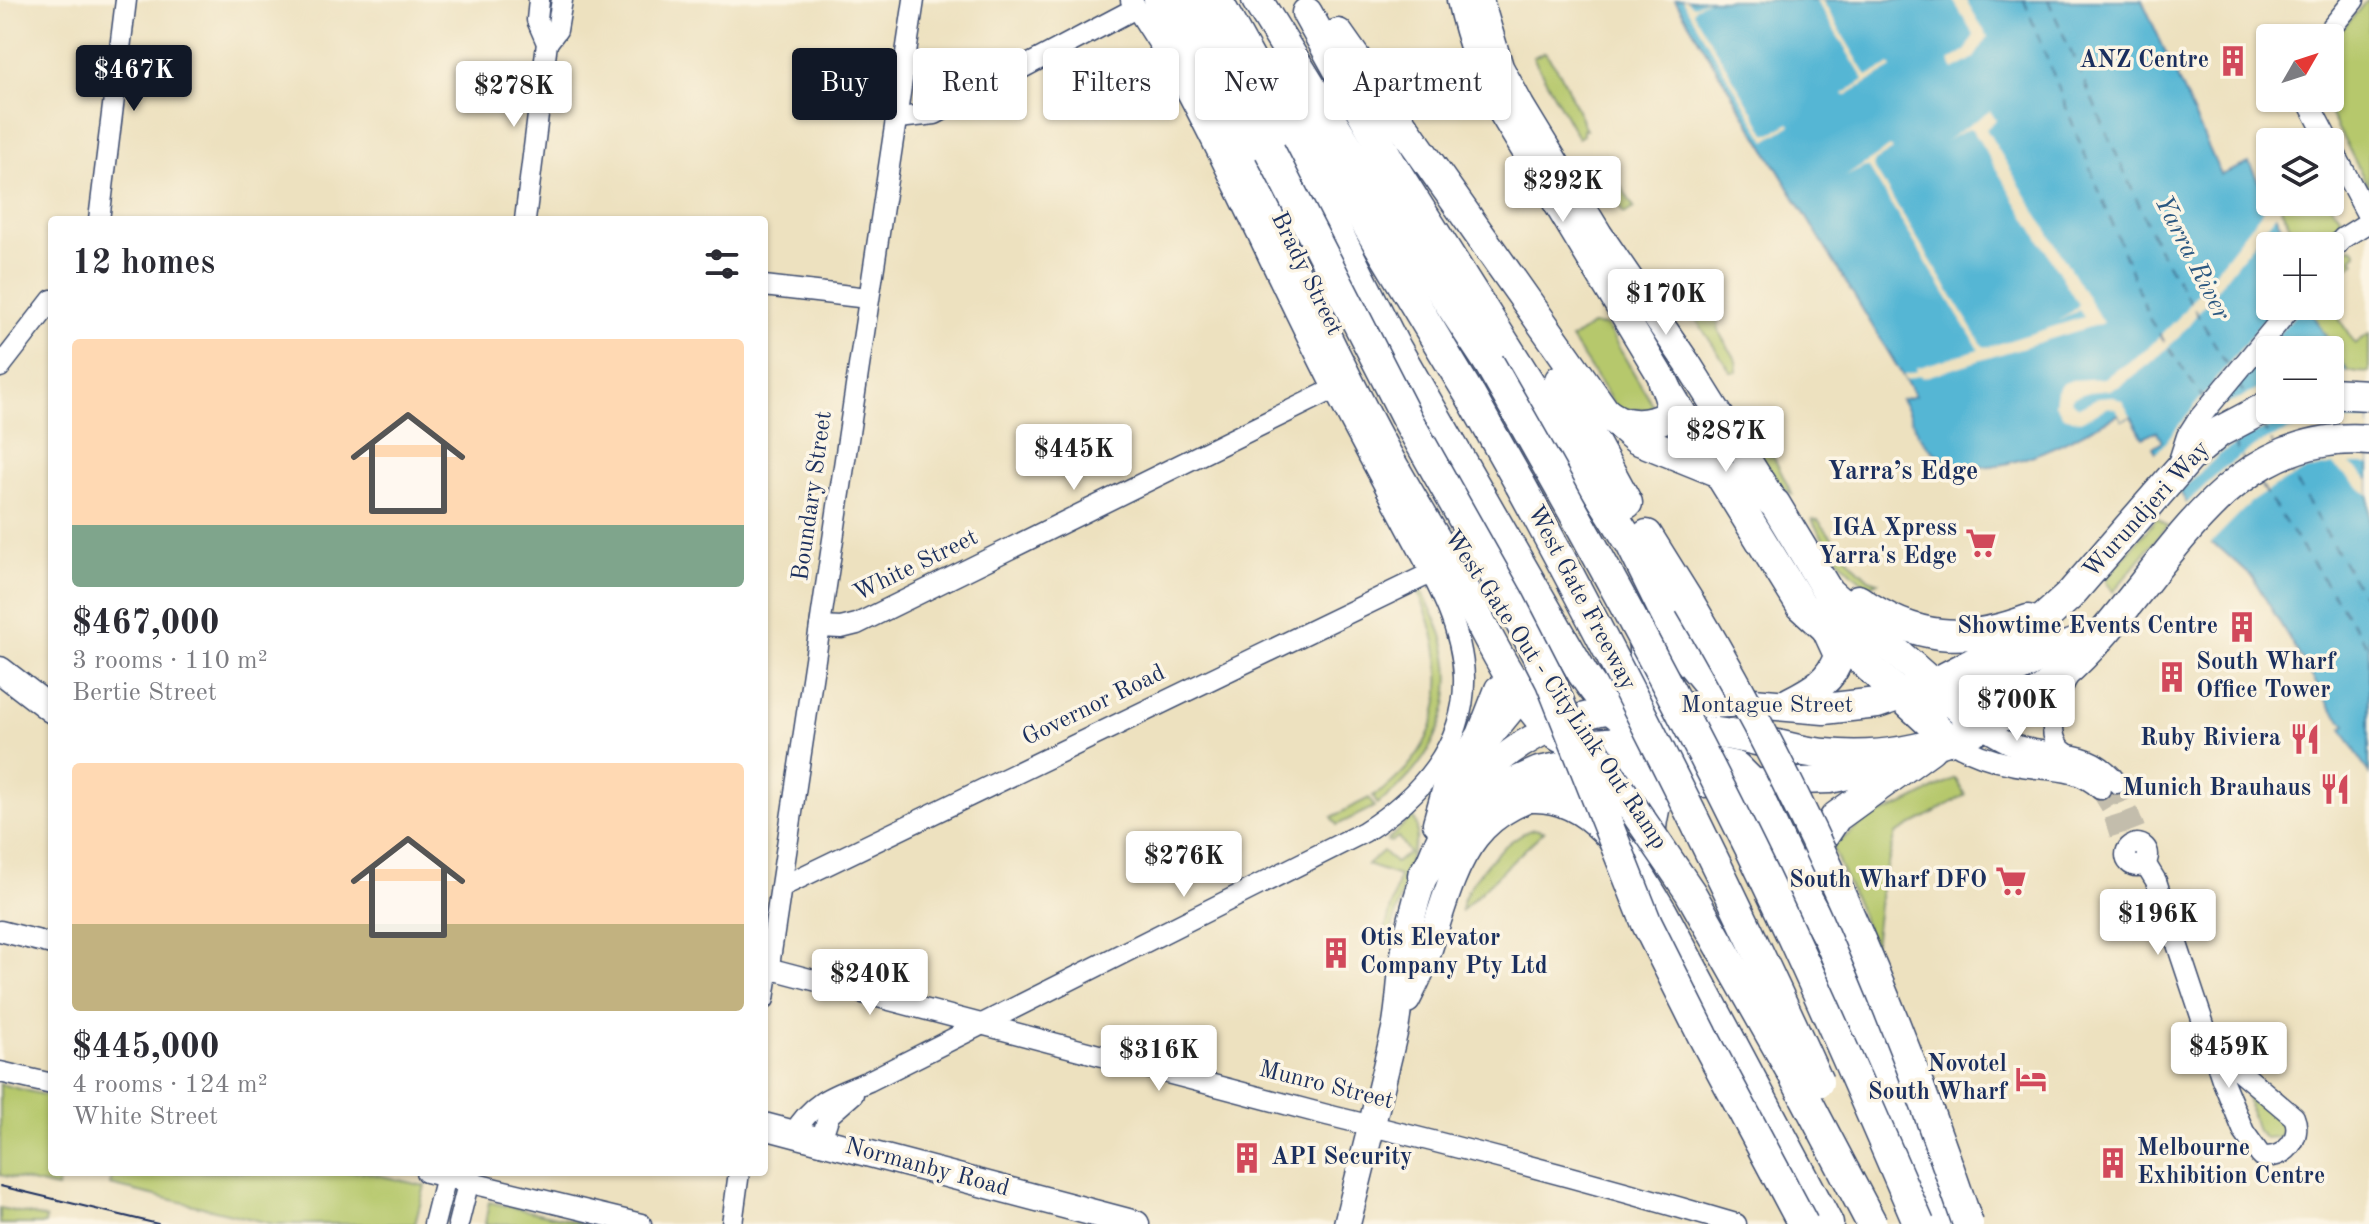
<!DOCTYPE html>
<meta charset="utf-8">
<style>
:root{--surface:#fff;--page:#f2f2f3;--text:#2b2b33;--muted:#7c7c81;--accent:#111827}
body{margin:0;font-family:"Old Standard TT",serif;background:var(--page);color:var(--text);height:100vh;display:flex;flex-direction:column;font-size:30px;white-space:nowrap}
*{box-sizing:border-box;margin:0}
p{font-size:26px;color:var(--muted)}
.icon{flex:none;width:44px;height:44px;fill:none;stroke:currentColor;stroke-width:2;stroke-linecap:round;stroke-linejoin:round}
.map{position:relative;flex:1;overflow:hidden}
.panel{position:absolute;left:48px;top:216px;width:720px;height:960px;display:flex;flex-direction:column;background:var(--surface);border-radius:8px;box-shadow:0 2px 6px #0004}
.panel>*{flex:none}
.hud{position:absolute;left:792px;top:48px;width:760px;height:72px;display:flex;gap:16px}
.needle{width:52px;rotate:51deg}
.controls{position:absolute;left:2256px;top:24px;display:grid;gap:16px}
.controls a{display:grid;place-items:center;width:88px;height:88px;border-radius:8px;background:var(--surface);box-shadow:0 2px 6px #0004;font-size:40px}
.price{position:absolute;translate:-50% -68px;padding:0 18px;border-radius:8px;background:#fff;color:#222;font-size:26px;line-height:52px;filter:drop-shadow(0 2px 4px #0008)}
.price::after{content:'';position:absolute;left:50%;top:48px;width:24px;height:18px;margin-left:-12px;background:inherit;clip-path:polygon(0 0,100% 0,50% 100%)}
.price.current{background:var(--accent);color:#fff}
ul{padding:0;list-style:none}
li{display:grid;align-content:center;gap:16px;height:424px;padding:0 24px}
li span{display:grid;place-items:center;height:248px;border-radius:8px;color:#555}
li>.icon{margin-inline-start:auto}
span .icon{width:144px;height:144px;fill:#fffc;stroke-width:1}
li b{font-size:34px}
h2{display:flex;justify-content:space-between;align-items:center;height:96px;padding:0 24px;font-size:34px}
.tag{padding:0 28px;border-radius:8px;background:var(--surface);box-shadow:0 2px 6px #0004;font-size:28px;line-height:72px}
.tag.current{background:var(--accent);color:#fff}
.map>svg:first-child{display:block}
</style>
<div class="map">
<svg width="2369" height="1224" viewBox="0 0 2369 1224">
<rect width="100%" height="100%" fill="#fcf5e5"/>
<filter id="ink" filterUnits="userSpaceOnUse"><feTurbulence type="fractalNoise" baseFrequency=".0125" numOctaves="2"/><feDisplacementMap in="SourceGraphic" scale="16" xChannelSelector="R" yChannelSelector="G"/><feConvolveMatrix kernelMatrix="1 2 1 2 8 2 1 2 1" color-interpolation-filters="sRGB"/></filter>
<filter id="wash" filterUnits="userSpaceOnUse"><feTurbulence type="fractalNoise" baseFrequency=".006" numOctaves="4" result="noise"/><feDisplacementMap in="SourceGraphic" scale="32" xChannelSelector="R" yChannelSelector="G"/><feGaussianBlur stdDeviation="1.8" result="paint"/><feColorMatrix in="noise" values="0 0 0 0 0 0 0 0 0 0 0 0 0 0 0 0 0 1.4 0 .05"/><feComposite in="paint" operator="in"/></filter>
<g filter="url(#wash)">
<rect width="100%" height="100%" fill="#ede1bf"/>
<g fill="#b6c86c" stroke="#687c65" stroke-width="2">
<path d="M2367,0H2369V188L2322,98H2330V44Z"/>
<path d="M1545,52L1561,74L1586,130H1583V135L1578,138L1533,57Z"/>
<path d="M1611,169L1634,208L1624,214L1607,187Z"/>
<path d="M2285,202H2327L2342,217L2320,246H2300L2281,208Z"/>
<path d="M2349,248H2354L2357,253L2352,259L2355,262L2332,280L2330,266L2341,252Z"/>
<path d="M2330,304L2355,344L2369,334V373L2348,371L2307,306Z"/>
<path d="M1697,316L1717,317C1718,347 1738,347 1737,372H1731L1695,318Z"/>
<path d="M1592,325L1606,326L1655,409L1618,410L1571,339Z"/>
<path d="M1764,447L1770,457L1773,456L1792,494L1786,491L1753,453Z"/>
<path d="M2157,518L2167,526L2113,592L2105,580Z"/>
<path d="M1812,519L1818,520L1854,565L1869,579L1878,582L1869,587C1847,570 1824,545 1812,519Z"/>
<path d="M1418,583C1426,600 1436,617 1442,635C1463,701 1432,767 1377,804L1373,796C1387,789 1395,780 1406,769C1454,715 1444,646 1415,585Z"/>
<path d="M1955,778L1965,795L1896,834L1881,889L1874,946L1832,847L1868,819L1907,803Z"/>
<path d="M1369,798L1374,807L1337,825L1332,817Z"/>
<path d="M1412,816C1427,834 1405,857 1406,877L1391,933L1385,931L1399,876L1367,865L1383,851L1395,863L1409,853L1398,837L1391,842L1387,841Z"/>
<path d="M1534,829L1544,831L1461,911C1461,887 1509,834 1534,829Z"/>
<path d="M0,1084L52,1097V1172H61L57,1188L0,1175Z"/>
<path d="M2249,1091L2284,1120L2285,1129L2278,1137L2264,1138L2257,1131L2246,1096Z"/>
<path d="M113,1172H365L425,1186L415,1224H273L110,1185Z"/>
<path d="M489,1202L586,1224H485Z"/>
<path d="M0,1208L46,1218L45,1224H0Z"/>
</g>
<path fill="#55b6d4" stroke="#387299" stroke-width="2" fill-rule="evenodd" d="M1675,0H2142L2221,175L2249,163L2291,246H2270V306H2307L2369,408V774L2342,728L2346,725L2332,710L2253,578L2221,549L2211,543L2153,447L2162,441L2157,431L2143,438L2131,416L2122,420L2119,414C2068,439 1974,501 1924,442C1914,430 1910,411 1901,400L1915,396ZM2270,350H2330V410H2270Z"/>
<g fill="#ede1bf">
<path d="M1682,0H1686L1693,6L1708,0L1695,8L1693,12L1766,133L1771,134L1789,123L1791,125L1766,141Z"/>
<path d="M1816,0H1822L1867,76L1890,65L1892,68L1845,96L1843,94L1864,80Z"/>
<path d="M1953,0H1966L1988,37L1974,58L1954,70L1949,61L1966,50L1974,35Z"/>
<path d="M1990,111L1996,120L1986,129L2103,323L1922,378L1920,375L1905,380L1903,375L1917,371L1916,368L1979,349L1869,168L1865,167L1845,177L1890,147L1893,150L1875,161L1873,166L1983,346L1988,347L2084,317L2079,310L2058,321L2077,307L2078,304L1972,129H1968L1945,141Z"/>
<path d="M2270,201L2278,212L2179,337L2155,359L2120,386L2109,390L2089,392L2073,397L2071,401L2079,407L2099,397L2112,396L2122,401L2131,416L2122,420L2117,410L2109,407L2080,421L2063,416L2055,404L2057,391L2062,384L2072,380L2104,378L2146,350L2178,318Z"/>
<path d="M2275,306H2302L2220,403L2223,406L2270,384V410H2330V372H2353L2369,400V414L2320,413L2324,421L2369,420V464H2350L2369,480V495L2333,465L2305,471L2275,486L2251,502L2208,546L2184,506L2221,470L2249,450L2272,437L2310,424L2308,415L2285,421L2249,436L2219,455L2177,494L2154,456Z"/>
</g>
<g fill="none" stroke-linecap="round" stroke-linejoin="round">
<g stroke="#2c5881" stroke-width="2" stroke-dasharray="10 8" stroke-linecap="butt">
<path d="M2024,0L2150,320L2204,400"/>
<path d="M2048,0L2158,248L2229,368"/>
<path d="M2238,384L2247,399"/>
<path d="M2262,425L2273,444"/>
<path d="M2232,442L2244,460"/>
<path d="M2287,467L2369,606"/>
<path d="M2261,486L2369,648"/>
</g>
</g>
</g>
<g filter="url(#ink)">
<g fill="none" stroke-linecap="round" stroke-linejoin="round">
<g stroke="#c3bdac" stroke-width="20" stroke-dasharray="20 10" stroke-linecap="butt">
<path d="M2117,783L2137,834"/>
<path d="M2100,789L2111,807L2121,839"/>
</g>
<defs>
<g id="minor">
<path d="M2323,38L2354,0"/>
<path d="M547,43L557,30L562,0"/>
<path d="M2306,98L2329,142"/>
<path d="M898,118L935,114L1136,8"/>
<path d="M2330,144L2369,218"/>
<path d="M99,220L126,0"/>
<path d="M525,220L547,43L537,20L539,0"/>
<path d="M2330,253L2343,238L2369,222"/>
<path d="M764,286L868,298"/>
<path d="M0,367L52,300"/>
<path d="M2177,467L2187,436L2196,422L2292,306"/>
<path d="M820,627L841,628L857,624L1334,389"/>
<path d="M1981,727C1992,734 2003,741 2014,745C2054,759 2088,745 2117,783"/>
<path d="M1949,740C1968,752 1993,761 2015,765C2045,771 2077,766 2100,789"/>
<path d="M2067,754C2040,738 2058,693 2071,671"/>
<circle cx="2137" cy="855" r="11"/>
<path d="M2145,863L2156,881L2222,1079L2244,1132L2261,1156C2284,1161 2303,1138 2294,1117L2224,1058L2207,1034"/>
<path d="M781,887L1431,573"/>
<path d="M0,931L52,944"/>
<path d="M764,967L1327,1115C1464,1148 1600,1184 1736,1224"/>
<path d="M764,999L914,0"/>
<path d="M0,1072L52,1084"/>
<path d="M794,1133C813,1100 835,1095 869,1081L1364,832C1418,798 1466,746 1464,677C1462,622 1431,573 1406,526C1382,481 1358,437 1335,392C1280,286 1233,176 1176,72C1162,47 1146,24 1131,0"/>
<path d="M821,1140L829,1115L853,1094"/>
<path d="M426,1172L641,1224"/>
<path d="M434,1224L447,1172"/>
<path d="M458,1224L471,1172"/>
<path d="M732,1224L739,1172"/>
</g>
<g id="major">
<path d="M1460,0C1469,40 1482,77 1502,113L1718,471"/>
<path d="M1480,0L1500,67L1521,106L1599,234L1688,364L1771,497"/>
<path d="M0,670L52,710"/>
<path d="M1436,823L1445,791L1480,735L1498,689"/>
<path d="M1407,1000C1414,986 1422,971 1427,955C1456,865 1465,805 1573,788L1830,780L1875,770L1908,756"/>
<path d="M764,1126L1136,1224"/>
<path d="M1347,1224C1363,1159 1380,1094 1395,1029C1401,999 1400,968 1407,939C1428,838 1468,759 1569,721C1625,700 1691,707 1750,703"/>
</g>
<g id="highway">
<path d="M1159,0L1233,126"/>
<path d="M1188,0L1270,151"/>
<path d="M1217,0L1255,69L1393,343L1583,674C1603,704 1623,727 1660,733"/>
<path d="M1257,0L1367,178L1489,363"/>
<path d="M1307,13L1390,162L1631,544L1687,658L1706,681L1734,698L1753,703L1824,709L1877,703L1933,684L2006,646L2029,632L2069,596L2189,458L2219,432L2270,405"/>
<path d="M1338,34L1604,411L1637,439L1751,485L1775,504L1828,592L1981,727"/>
<path d="M1288,94L1471,397L1520,484"/>
<path d="M1224,110C1249,177 1279,241 1311,306C1339,363 1366,420 1398,475C1417,508 1437,541 1456,575C1477,614 1525,721 1564,739C1594,753 1667,731 1703,732C1719,732 1736,736 1752,739C1776,744 1800,752 1825,754C1912,763 1994,731 2061,676C2159,593 2216,427 2369,440"/>
<path d="M1560,380L1627,503"/>
<path d="M2330,393L2369,395"/>
<path d="M1612,417C1627,427 1649,426 1665,417C1674,405 1670,396 1664,383"/>
<path d="M1718,471L1801,605L1949,740"/>
<path d="M1647,535L1690,604"/>
<path d="M1858,600C1915,640 1964,644 2028,620"/>
<path d="M1935,703L1957,699L2054,650L2097,637"/>
<path d="M1787,704C1810,692 1832,682 1839,655L1828,631"/>
<path d="M1635,727C1647,696 1646,669 1643,636"/>
<path d="M1461,768L1533,680"/>
<path d="M1533,797C1597,795 1632,864 1662,912L1828,1224"/>
<path d="M1650,851C1649,814 1659,781 1682,751"/>
<path d="M1813,867L1820,841L1836,817L1930,749"/>
<path d="M1423,875L1461,821L1474,809L1503,788L1539,772L1564,767L1717,763L1736,767L1752,783L1807,900L1829,939L1947,1224"/>
</g>
</defs>
<use href="#minor" stroke="#3a4a6d" stroke-width="23"/>
<use href="#major" stroke="#3a4a6d" stroke-width="29"/>
<use href="#highway" stroke="#3a4a6d" stroke-width="33"/>
<use href="#minor" stroke="#fff" stroke-width="20"/>
<use href="#major" stroke="#fff" stroke-width="26"/>
<use href="#highway" stroke="#fff" stroke-width="30"/>
<path stroke="#1b2f5e" stroke-width="2" d="M0,1186L158,1224"/>
<defs>
<g id="highway-bridge">
<path d="M1270,151L1407,419L1509,600L1551,682L1647,924L1703,1036L1803,1224"/>
<path d="M1489,363C1581,522 1669,683 1750,848C1810,971 1865,1098 1919,1224"/>
<path d="M1520,484C1627,680 1726,879 1818,1082"/>
<path d="M1690,604C1808,803 1894,1005 1968,1224"/>
<path d="M1589,744L1690,892L1793,1074L1872,1224"/>
</g>
</defs>
<use href="#highway-bridge" stroke="#3a4a6d" stroke-width="33" stroke-linecap="butt"/>
<use href="#highway-bridge" stroke="#fff" stroke-width="30"/>
</g>
</g>
<defs>
<symbol id="building-bare" viewBox="-9 -9 18 18"><path d="M-4-6H4V6H1V3H-1V6H-4ZM-2.5-4.3h1.7v1.8h-1.7ZM.8-4.3h1.7v1.8H.8ZM-2.5-1h1.7V.8h-1.7ZM.8-1h1.7V.8H.8Z" fill="#d1495b" stroke="#fcf5e5" stroke-width="2.5" paint-order="stroke"/></symbol>
<symbol id="supermarket-bare" viewBox="-9 -9 18 18"><path d="M-6-5.5h2.5l.6 2H6L4.5 2H-2.5L-4.4-4H-6ZM-1.5 3.2a1.3 1.3 0 1 0 .1 0ZM3 3.2a1.3 1.3 0 1 0 .1 0Z" fill="#d1495b" stroke="#fcf5e5" stroke-width="2.5" paint-order="stroke"/></symbol>
<symbol id="restaurant-bare" viewBox="-9 -9 18 18"><path d="M-5-6h1v4h1v-4h1v4h1v-4h1v5L-1.5 .5V6h-2V.5L-5-1ZM5-6V6H3V1.5H1.5Q1.5-4 5-6Z" fill="#d1495b" stroke="#fcf5e5" stroke-width="2.5" paint-order="stroke"/></symbol>
<symbol id="hotel-bare" viewBox="-9 -9 18 18"><path d="M-6-4.5h1.5V1H6V5H4.5V3h-9V5H-6ZM-4 0a1.8 1.8 0 1 1 3.6 0ZM.5 0V-2.5h3Q6-2.5 6 0Z" fill="#d1495b" stroke="#fcf5e5" stroke-width="2.5" paint-order="stroke"/></symbol>
</defs>
<g fill-rule="evenodd">
<use href="#building-bare" x="2211" y="39" width="44" height="44"/>
<use href="#supermarket-bare" x="1959" y="521" width="44" height="44"/>
<use href="#building-bare" x="2220" y="605" width="44" height="44"/>
<use href="#building-bare" x="2150" y="655" width="44" height="44"/>
<use href="#restaurant-bare" x="2283" y="717" width="44" height="44"/>
<use href="#restaurant-bare" x="2313" y="767" width="44" height="44"/>
<use href="#supermarket-bare" x="1989" y="859" width="44" height="44"/>
<use href="#building-bare" x="1314" y="931" width="44" height="44"/>
<use href="#hotel-bare" x="2009" y="1057" width="44" height="44"/>
<use href="#building-bare" x="1225" y="1136" width="44" height="44"/>
<use href="#building-bare" x="2091" y="1141" width="44" height="44"/>
</g>
<g text-anchor="middle" dominant-baseline="central" stroke-width="7" stroke-linejoin="round" paint-order="stroke">
<g font-size="24" font-weight="bold" fill="#1b2f5e" stroke="#fcf5e5" text-anchor="end">
<text x="2209" y="61">ANZ Centre</text>
<text x="1957" y="529">IGA Xpress<tspan x="1957" dy="28">Yarra's Edge</tspan></text>
<text x="2218" y="627">Showtime Events Centre</text>
<text x="2196" y="663" text-anchor="start">South Wharf<tspan x="2196" dy="28">Office Tower</tspan></text>
<text x="2281" y="739">Ruby Riviera</text>
<text x="2311" y="789">Munich Brauhaus</text>
<text x="1987" y="881">South Wharf DFO</text>
<text x="1360" y="939" text-anchor="start">Otis Elevator<tspan x="1360" dy="28">Company Pty Ltd</tspan></text>
<text x="2007" y="1065">Novotel<tspan x="2007" dy="28">South Wharf</tspan></text>
<text x="2137" y="1149" text-anchor="start">Melbourne<tspan x="2137" dy="28">Exhibition Centre</tspan></text>
<text x="1271" y="1158" text-anchor="start">API Security</text>
</g>
<g font-size="24" fill="#1b2f5e" stroke="#fcf5e5">
<text transform="translate(1306 274) rotate(64)">Brady Street</text>
<text transform="translate(813 496) rotate(-82)">Boundary Street</text>
<text transform="translate(2147 510) rotate(-48)">Wurundjeri Way</text>
<text transform="translate(916 566) rotate(-26)">White Street</text>
<text transform="translate(1581 598) rotate(62)">West Gate Freeway</text>
<text transform="translate(1555 690) rotate(56)">West Gate Out - CityLink Out Ramp</text>
<text transform="translate(1094 706) rotate(-26)">Governor Road</text>
<text x="1767" y="706">Montague Street</text>
<text transform="translate(1326 1086) rotate(14)">Munro Street</text>
<text transform="translate(927 1168) rotate(15)">Normanby Road</text>
</g>
<g font-size="26" font-style="italic" fill="#2c5881" stroke="#fcf5e5">
<text transform="translate(2192 258) rotate(63)">Yarra River</text>
</g>
<g font-size="26" font-weight="bold" fill="#1b2f5e" stroke="#fcf5e5">
<text x="1903" y="472">Yarra’s Edge</text>
</g>
</g>
</svg>
<div class="controls">
<a><svg class="needle" viewBox="-14 -14 28 28"><path d="M0-13l5 13h-10z" fill="#e53935"/><path d="M0 13l5-13h-10z" fill="#7c7c81"/></svg></a>
<a><svg class="icon" aria-label="layers" viewBox="0 0 24 24"><path d="M12 4l9 5-9 5-9-5zM3 14l9 5 9-5"/></svg></a>
<a>+</a>
<a>−</a>
</div>
<b class="price current" style="left:134px;top:113px">$467K</b>
<b class="price" style="left:514px;top:129px">$278K</b>
<b class="price" style="left:1563px;top:224px">$292K</b>
<b class="price" style="left:1666px;top:337px">$170K</b>
<b class="price" style="left:1726px;top:474px">$287K</b>
<b class="price" style="left:1074px;top:492px">$445K</b>
<b class="price" style="left:2017px;top:743px">$700K</b>
<b class="price" style="left:1184px;top:899px">$276K</b>
<b class="price" style="left:2158px;top:957px">$196K</b>
<b class="price" style="left:870px;top:1017px">$240K</b>
<b class="price" style="left:2229px;top:1090px">$459K</b>
<b class="price" style="left:1159px;top:1093px">$316K</b>
<div class="hud">
<a class="tag current">Buy</a>
<a class="tag">Rent</a>
<a class="tag">Filters</a>
<a class="tag">New</a>
<a class="tag">Apartment</a>
</div>
<section class="panel">
<h2>12 homes<svg class="icon" aria-label="filters" viewBox="0 0 24 24"><path d="M4 7h16M4 17h16"/><circle cx="9" cy="7" r="2"/><circle cx="15" cy="17" r="2"/></svg></h2>
<ul>
<li><span style="background:linear-gradient(#ffd9b3 75%,#7fa58c 0)"><svg class="icon" aria-label="home" viewBox="0 0 24 24"><path d="M3 11l9-7 9 7M6 9v11h12V9"/></svg></span><div><b>$467,000</b><p>3 rooms · 110 m²</p><p>Bertie Street</p></div></li>
<li><span style="background:linear-gradient(#ffd9b3 65%,#c2b280 0)"><svg class="icon" aria-label="home" viewBox="0 0 24 24"><path d="M3 11l9-7 9 7M6 9v11h12V9"/></svg></span><div><b>$445,000</b><p>4 rooms · 124 m²</p><p>White Street</p></div></li>
</ul>
</section>
</div>
